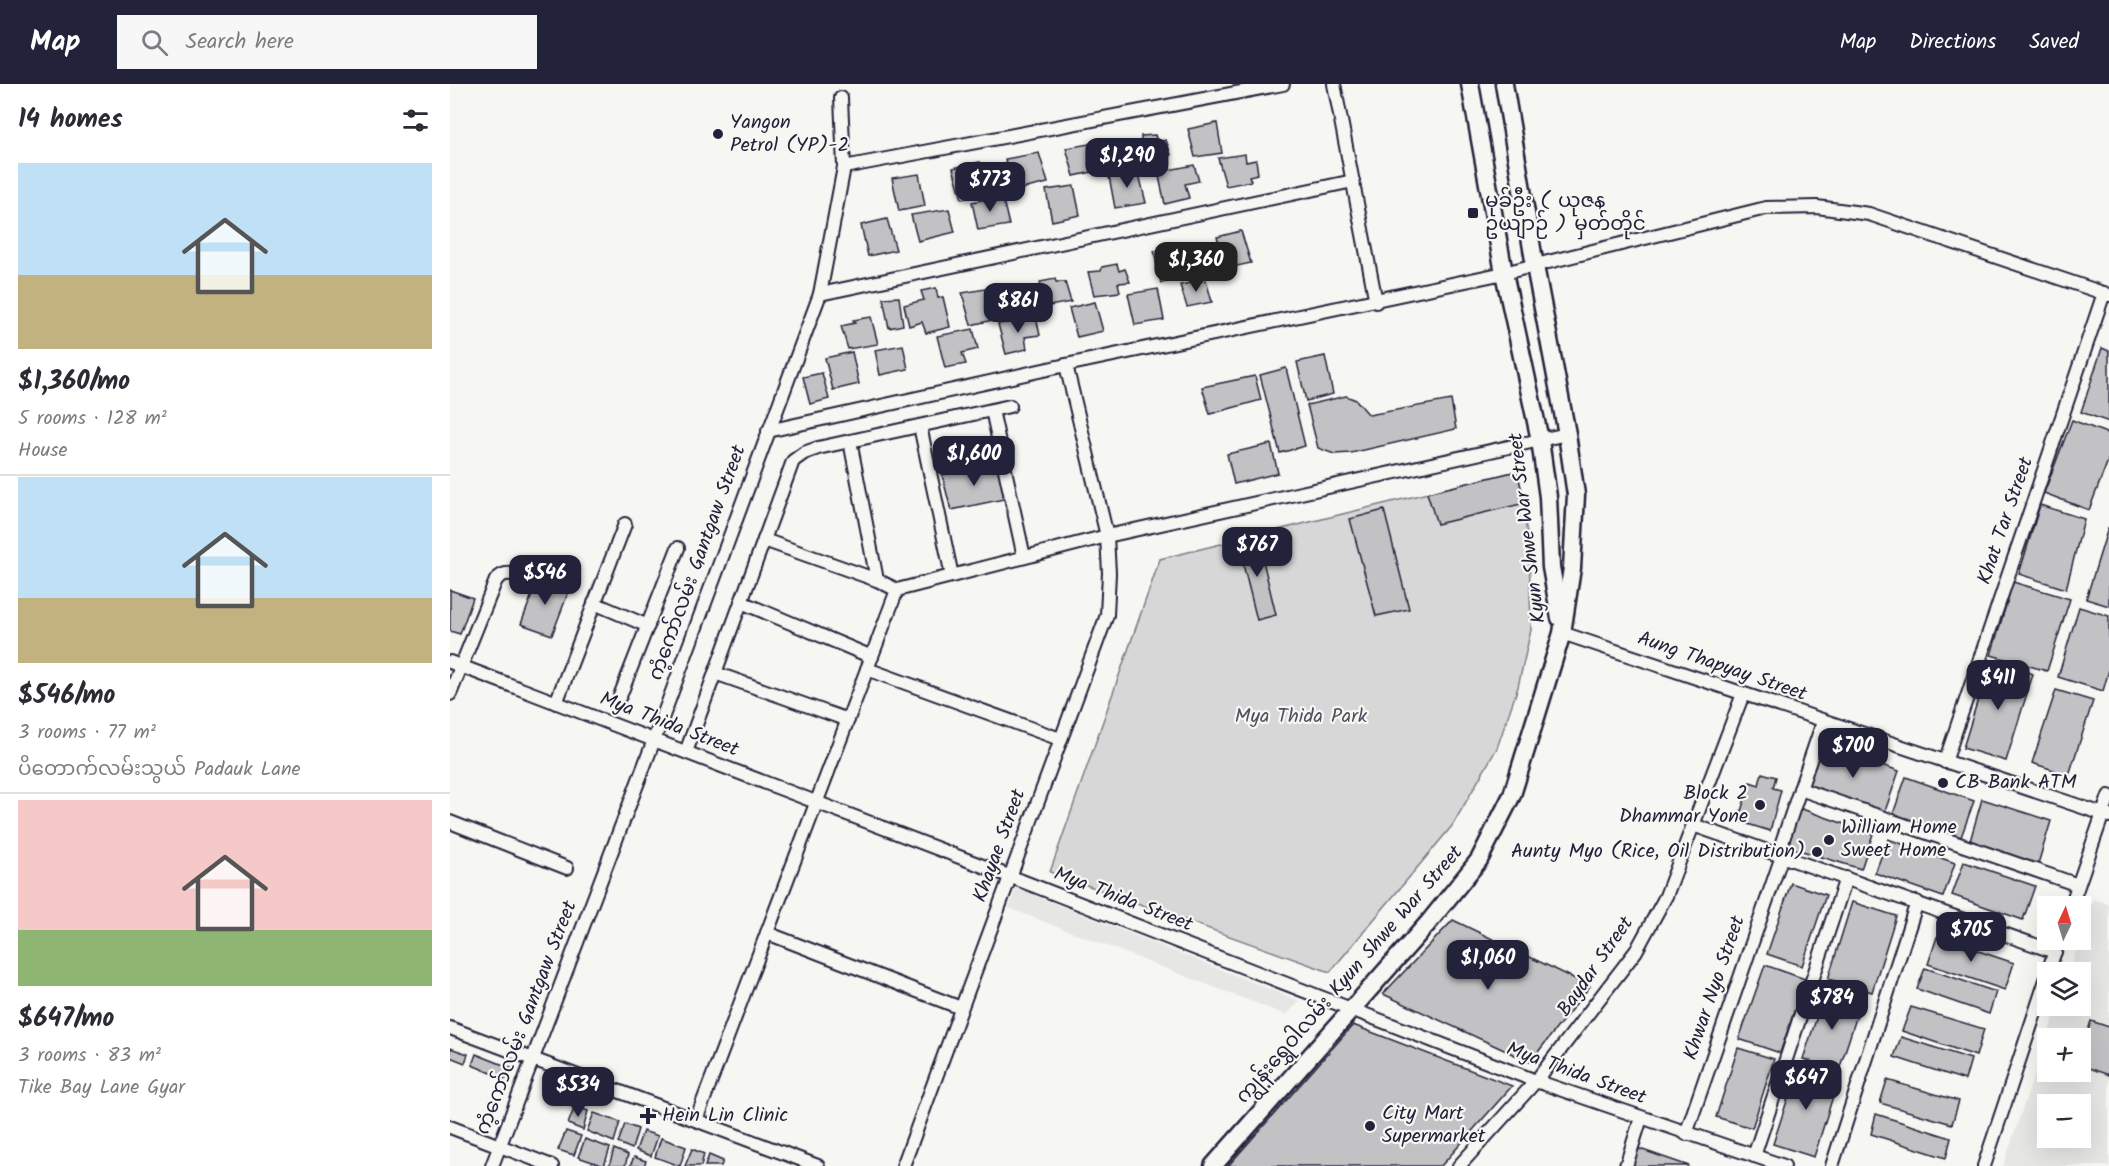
<!DOCTYPE html>
<meta charset="utf-8">
<style>
:root{--surface:#fff;--page:#f7f7f7;--text:#2b2b33;--muted:#7c7c81;--line:#e1e1e2;--accent:#22223b}
body{margin:0;font-family:Kalam,"Noto Sans Myanmar",sans-serif;background:var(--page);color:var(--text);height:100vh;display:flex;flex-direction:column;font-size:22px;white-space:nowrap}
*{box-sizing:border-box;margin:0}
p{font-size:20px;color:var(--muted)}
.icon{flex:none;width:33px;height:33px;fill:none;stroke:currentColor;stroke-width:2;stroke-linecap:round;stroke-linejoin:round}
.map{position:relative;flex:1;overflow:hidden}
.sheet{display:flex;flex-direction:column;background:var(--surface);width:450px}
.sheet>*{flex:none}
.needle{width:39px;rotate:4deg}
.fabs{position:absolute;left:1587px;top:812px;display:grid;gap:12px}
.fabs a{display:grid;place-items:center;width:54px;height:54px;border-radius:0px;background:var(--surface);box-shadow:0 6px 24px #0002;font-size:30px}
.price{position:absolute;translate:-50% -51px;padding:0 14px;border-radius:12px;background:var(--accent);color:#fff;font-size:20px;line-height:39px;filter:drop-shadow(0 2px 3px #0008)}
.price::after{content:'';position:absolute;left:50%;top:36px;width:18px;height:14px;margin-left:-9px;background:inherit;clip-path:polygon(0 0,100% 0,50% 100%)}
.price.active{background:#222;color:#fff}
ul{padding:0;list-style:none}
li{display:grid;align-content:center;gap:12px;height:318px;padding:0 18px}
li+li{border-top:2px solid var(--line)}
li span{display:grid;place-items:center;height:186px;border-radius:0px;color:#555}
li>.icon{margin-inline-start:auto}
span .icon{width:108px;height:108px;fill:#fffc;stroke-width:1}
li b{font-size:26px}
h2{display:flex;justify-content:space-between;align-items:center;height:72px;padding:0 18px;font-size:26px}
header{display:flex;align-items:center;gap:36px;box-sizing:border-box;height:84px;padding:0 30px;background:var(--accent);color:#fff}
header strong{font-size:28px}
nav{display:flex;gap:33px;margin-inline-start:auto;font-size:21px}
.search{width:420px;height:54px;background:var(--page);display:flex;align-items:center;gap:15px;box-sizing:border-box;padding:0 21px;border-radius:0px;color:var(--muted);font-size:22px}
main{display:flex;flex:1;min-height:0}
.map>svg:first-child{display:block}
</style>
<header>
<strong>Map</strong>
<div class="search"><svg class="icon" aria-label="search" viewBox="0 0 24 24"><circle cx="10" cy="10" r="6"/><path d="M15 15l6 6"/></svg>Search here</div>
<nav><a>Map</a><a>Directions</a><a>Saved</a></nav>
</header>
<main>
<section class="sheet">
<h2>14 homes<svg class="icon" aria-label="filters" viewBox="0 0 24 24"><path d="M4 7h16M4 17h16"/><circle cx="9" cy="7" r="2"/><circle cx="15" cy="17" r="2"/></svg></h2>
<ul>
<li><span style="background:linear-gradient(#bfe0f5 60%,#c2b280 0)"><svg class="icon" aria-label="home" viewBox="0 0 24 24"><path d="M3 11l9-7 9 7M6 9v11h12V9"/></svg></span><div><b>$1,360/mo</b><p>5 rooms · 128 m²</p><p>House</p></div></li>
<li><span style="background:linear-gradient(#bfe0f5 65%,#c2b280 0)"><svg class="icon" aria-label="home" viewBox="0 0 24 24"><path d="M3 11l9-7 9 7M6 9v11h12V9"/></svg></span><div><b>$546/mo</b><p>3 rooms · 77 m²</p><p>ပိတောက်လမ်းသွယ် Padauk Lane</p></div></li>
<li><span style="background:linear-gradient(#f6c9c9 70%,#8fb573 0)"><svg class="icon" aria-label="home" viewBox="0 0 24 24"><path d="M3 11l9-7 9 7M6 9v11h12V9"/></svg></span><div><b>$647/mo</b><p>3 rooms · 83 m²</p><p>Tike Bay Lane Gyar</p></div></li>
</ul>
</section>
<div class="map">
<svg width="1659" height="1082" viewBox="0 0 1659 1082">
<rect width="100%" height="100%" fill="#f6f6f2"/>
<filter id="ink" filterUnits="userSpaceOnUse"><feTurbulence type="fractalNoise" baseFrequency=".0167" numOctaves="2"/><feDisplacementMap in="SourceGraphic" scale="12" xChannelSelector="R" yChannelSelector="G"/><feConvolveMatrix kernelMatrix="1 2 1 2 8 2 1 2 1" color-interpolation-filters="sRGB"/></filter>
<g filter="url(#ink)">
<g fill="#e6e6e4" fill-rule="evenodd">
<path d="M566,804L850,917L836,931L559,824Z"/>
<path d="M1643,815L1659,820V1082H1553L1608,921H1630V888H1619ZM1598,954H1630V987H1598ZM1598,1020H1630V1053H1598Z"/>
</g>
<path fill="#d7d7d7" stroke="#7c7c89" stroke-width="1.5" d="M1067,387L1079,462L1081,546L1068,603L1047,664L1002,742L880,888L600,788L710,475Z"/>
<g fill="#c2c2c4" stroke="#22223b" stroke-width="1.5">
<path d="M767,39L772,69L745,73L738,45Z"/>
<path d="M705,51L707,58L716,56L721,71L714,72L716,76L684,83L678,60L691,58V52Z"/>
<path d="M639,60L643,71L657,70L660,84L624,92L616,64Z"/>
<path d="M589,69L598,99L563,107L555,75Z"/>
<path d="M795,70L796,78L806,76L808,90L799,92L801,97L776,102L768,74Z"/>
<path d="M530,78L538,110L512,115L503,84Z"/>
<path d="M744,81L749,97L735,100L739,114L715,120L708,88Z"/>
<path d="M688,86L696,119L665,124L659,92Z"/>
<path d="M469,90L475,122L449,127L442,94Z"/>
<path d="M624,102L630,131L602,137L596,106Z"/>
<path d="M552,112L559,141L528,146L522,118Z"/>
<path d="M499,125L505,148L468,157L461,131Z"/>
<path d="M437,135L446,166L418,172L411,141Z"/>
<path d="M791,147L801,179L778,184L767,153Z"/>
<path d="M734,161L740,193L711,199L704,167Z"/>
<path d="M667,180L669,187L675,185L680,198L668,199L670,208L644,211L638,188L651,187L652,183Z"/>
<path d="M605,195L606,198H615L621,218L584,225L577,204L591,202L590,198Z"/>
<path d="M756,196L762,218L737,223L730,201Z"/>
<path d="M486,204L488,214L493,213L500,243L476,249L472,238L459,242L454,221L474,216L471,207Z"/>
<path d="M535,205L538,216L553,214L555,227L542,229L543,236L521,241L512,209Z"/>
<path d="M708,205L714,236L685,241L678,210Z"/>
<path d="M449,213L453,241L439,244L433,214Z"/>
<path d="M645,218L653,247L627,253L619,224Z"/>
<path d="M421,233L428,260L398,265L391,242L405,239L403,236Z"/>
<path d="M586,233L590,251L575,253L577,265L556,270L548,240Z"/>
<path d="M523,245L528,265L512,269L516,280L495,284L487,252Z"/>
<path d="M453,261L458,285L430,291L425,266Z"/>
<path d="M1652,264L1659,267V338L1631,328Z"/>
<path d="M402,268L409,300L383,306L375,274Z"/>
<path d="M875,272L883,310L856,317L847,278Z"/>
<path d="M836,284L855,362L830,369L810,291Z"/>
<path d="M372,289L379,315L360,320L353,293Z"/>
<path d="M805,292L811,316L760,330L752,303Z"/>
<path d="M896,312L906,316L919,331L1001,316L1006,345L901,369L884,370L868,364L857,321Z"/>
<path d="M1622,336L1659,350V374L1639,426L1594,409Z"/>
<path d="M821,360L828,389L784,400L777,370Z"/>
<path d="M548,379L554,415L501,426L492,391Z"/>
<path d="M1067,387L1075,419L987,440L977,409Z"/>
<path d="M1590,421L1634,435L1616,505L1569,490Z"/>
<path d="M934,426L959,525L926,532L900,435Z"/>
<path d="M1658,444L1659,445V522L1636,515Z"/>
<path d="M807,452L826,531L807,536L787,456Z"/>
<path d="M89,492L120,504L102,551L71,540Z"/>
<path d="M1563,498L1620,515L1597,587L1541,571Z"/>
<path d="M0,506L23,514L10,550L0,547Z"/>
<path d="M1629,523L1659,532V586L1653,607L1608,593Z"/>
<path d="M1540,576L1583,590L1556,677L1513,664Z"/>
<path d="M1606,606L1643,617L1619,691L1582,679Z"/>
<path d="M1373,660L1449,687L1434,730L1357,703Z"/>
<path d="M1312,689L1326,693L1323,704L1331,706L1320,747L1288,737L1300,698L1309,701Z"/>
<path d="M1456,693L1524,717L1511,753L1443,730Z"/>
<path d="M1491,695L1497,697L1495,703L1489,701Z"/>
<path d="M1532,715L1601,737L1588,780L1520,757Z"/>
<path d="M1349,724L1423,750L1411,785L1336,762Z"/>
<path d="M1438,755L1505,779L1493,813L1425,789Z"/>
<path d="M1362,763L1373,767L1371,773L1360,769Z"/>
<path d="M1514,778L1585,802L1573,836L1502,811Z"/>
<path d="M1341,799L1376,811L1352,882L1317,870Z"/>
<path d="M1402,818L1446,832L1422,908L1378,895Z"/>
<path d="M1003,836L1140,902L1080,978L933,910Z"/>
<path d="M1487,853L1564,879L1555,906L1478,880Z"/>
<path d="M1315,881L1355,895L1330,969L1289,955Z"/>
<path d="M1475,884L1546,908L1539,930L1467,905Z"/>
<path d="M1375,908L1411,919L1389,986L1353,975Z"/>
<path d="M1461,923L1534,945L1526,972L1452,947Z"/>
<path d="M1641,937L1659,943V991L1630,981V972Z"/>
<path d="M903,941L1062,1002L991,1082H778Z"/>
<path d="M1451,953L1521,975L1515,996L1444,973Z"/>
<path d="M0,964L18,970L15,979L0,973Z"/>
<path d="M1288,964L1324,975L1302,1044L1266,1033Z"/>
<path d="M26,970L61,984L56,995L22,981Z"/>
<path d="M1349,980L1389,993L1364,1073L1323,1060Z"/>
<path d="M1437,996L1509,1017L1502,1040L1430,1019Z"/>
<path d="M125,1022L138,1027L133,1046L118,1040Z"/>
<path d="M144,1029L170,1038L164,1058L137,1047Z"/>
<path d="M1426,1030L1501,1054L1496,1074L1421,1050Z"/>
<path d="M175,1040L188,1045L182,1065L168,1059Z"/>
<path d="M116,1047L131,1052L124,1071L108,1066Z"/>
<path d="M193,1047L208,1052L201,1072L186,1066Z"/>
<path d="M211,1054L236,1063L230,1082L205,1073Z"/>
<path d="M135,1055L160,1064L154,1082L128,1073Z"/>
<path d="M1184,1063L1239,1082H1178Z"/>
<path d="M164,1065L178,1071L175,1082H159Z"/>
<path d="M242,1065L254,1070L251,1082H235Z"/>
<path d="M259,1071L273,1077L271,1082H255Z"/>
<path d="M184,1073L196,1077L194,1082H180Z"/>
</g>
<g fill="none" stroke-linecap="round" stroke-linejoin="round">
<defs>
<g id="street">
<path d="M884,0L926,218"/>
<path d="M394,83L833,0"/>
<path d="M370,210L903,97"/>
<path d="M542,326L574,473"/>
<path d="M470,342L502,492"/>
<path d="M318,347L616,281L1054,189L1316,124L1367,123L1419,130L1659,211"/>
<path d="M400,357L427,496"/>
<path d="M314,456L427,496L447,506"/>
<path d="M291,518L422,573"/>
<path d="M144,519L198,542"/>
<path d="M1112,549L1659,732"/>
<path d="M0,578L559,792L1086,997L1334,1082"/>
<path d="M417,585L610,655"/>
<path d="M265,589L343,377L354,369L368,364L560,322"/>
<path d="M0,610L46,496C56,485 64,491 76,494"/>
<path d="M170,612L228,464"/>
<path d="M106,619L175,440"/>
<path d="M236,668L265,589L398,636"/>
<path d="M1495,678L1654,209"/>
<path d="M1350,705L1628,801"/>
<path d="M0,738L117,784"/>
<path d="M1243,741L1605,868"/>
<path d="M1328,770L1373,638"/>
<path d="M1621,822L1659,712"/>
<path d="M317,849L511,924"/>
<path d="M1598,888L1609,855"/>
<path d="M0,944L368,1082"/>
<path d="M246,1036L447,506L657,452L1117,350"/>
<path d="M0,1043L102,1082"/>
<path d="M1236,1050L1332,772"/>
<path d="M1304,1072L1396,794"/>
<path d="M42,1082L204,656L370,210L394,83L391,14"/>
<path d="M453,1082L657,531L659,489L657,452L616,281"/>
<path d="M1009,1082L1086,997L1186,867L1216,812L1293,610"/>
<path d="M1176,1082L1191,1034"/>
<path d="M1382,1082L1467,818"/>
<path d="M1534,1082L1598,890"/>
</g>
<g id="secondary">
<path d="M1020,0L1054,189L1090,356L1098,413L1101,483L1110,534"/>
<path d="M763,1082L979,838L1029,776L1062,711L1112,549L1122,484L1126,411L1117,350L1085,182L1054,0"/>
</g>
</defs>
<use href="#street" stroke="#22223b" stroke-width="16"/>
<use href="#secondary" stroke="#22223b" stroke-width="21"/>
<use href="#street" stroke="#f6f6f2" stroke-width="12"/>
<use href="#secondary" stroke="#f6f6f2" stroke-width="16"/>
</g>
</g>
<g fill="#22223b" stroke="#f6f6f2" stroke-width="2">
<circle cx="268" cy="50" r="6"/>
<rect x="1017" y="123" width="12" height="12" rx="3"/>
<circle cx="1493" cy="699" r="6"/>
<circle cx="1310" cy="721" r="6"/>
<circle cx="1379" cy="756" r="6"/>
<circle cx="1367" cy="768" r="6"/>
<path d="M195 1023h6v6h6v6h-6v6h-6v-6h-6v-6h6z"/>
<circle cx="920" cy="1042" r="6"/>
</g>
<g text-anchor="middle" dominant-baseline="central" stroke-width="4.5" stroke-linejoin="round" paint-order="stroke">
<g font-size="20" fill="#22223b" stroke="#f6f6f2" text-anchor="start">
<text x="280" y="39">Yangon<tspan x="280" dy="23">Petrol (YP)-2</tspan></text>
<text x="1035" y="118">မုခ်ဦး ( ယုဇန<tspan x="1035" dy="23">ဥယျာဉ် ) မှတ်တိုင်</tspan></text>
<text x="1505" y="699">CB Bank ATM</text>
<text x="1298" y="710" text-anchor="end">Block 2<tspan x="1298" dy="23">Dhammar Yone</tspan></text>
<text x="1391" y="744">William Home<tspan x="1391" dy="23">Sweet Home</tspan></text>
<text x="1355" y="768" text-anchor="end">Aunty Myo (Rice, Oil Distribution)</text>
<text x="932" y="1030">City Mart<tspan x="932" dy="23">Supermarket</tspan></text>
<text x="212" y="1032">Hein Lin Clinic</text>
</g>
<g font-size="20" fill="#22223b" stroke="#f6f6f2">
<text transform="translate(1556 437) rotate(-71)">Khat Tar Street</text>
<text transform="translate(1078 444) rotate(-97)">Kyun Shwe War Street</text>
<text transform="translate(248 479) rotate(-70)">ကံ့ကော်လမ်း Gantgaw Street</text>
<text transform="translate(1272 583) rotate(19)">Aung Thapyay Street</text>
<text transform="translate(219 641) rotate(21)">Mya Thida Street</text>
<text transform="translate(550 762) rotate(-70)">Khayae Street</text>
<text transform="translate(673 816) rotate(21)">Mya Thida Street</text>
<text transform="translate(1146 883) rotate(-55)">Baydar Street</text>
<text transform="translate(900 891) rotate(-49)">ကျွန်းရွှေဝါလမ်း Kyun Shwe War Street</text>
<text transform="translate(1265 904) rotate(-71)">Khwar Nyo Street</text>
<text transform="translate(77 934) rotate(-69)">ကံ့ကော်လမ်း Gantgaw Street</text>
<text transform="translate(1126 990) rotate(20)">Mya Thida Street</text>
</g>
<g font-size="20" fill="#4f4f62" stroke="#f6f6f2">
<text x="851" y="633">Mya Thida Park</text>
</g>
</g>
</svg>
<div class="fabs">
<a><svg class="needle" viewBox="-14 -14 28 28"><path d="M0-13l5 13h-10z" fill="#e53935"/><path d="M0 13l5-13h-10z" fill="#7c7c81"/></svg></a>
<a><svg class="icon" aria-label="layers" viewBox="0 0 24 24"><path d="M12 4l9 5-9 5-9-5zM3 14l9 5 9-5"/></svg></a>
<a>+</a>
<a>−</a>
</div>
<b class="price" style="left:677px;top:105px">$1,290</b>
<b class="price" style="left:540px;top:129px">$773</b>
<b class="price active" style="left:746px;top:209px">$1,360</b>
<b class="price" style="left:568px;top:250px">$861</b>
<b class="price" style="left:524px;top:403px">$1,600</b>
<b class="price" style="left:807px;top:494px">$767</b>
<b class="price" style="left:95px;top:522px">$546</b>
<b class="price" style="left:1548px;top:627px">$411</b>
<b class="price" style="left:1403px;top:695px">$700</b>
<b class="price" style="left:1521px;top:879px">$705</b>
<b class="price" style="left:1038px;top:907px">$1,060</b>
<b class="price" style="left:1382px;top:947px">$784</b>
<b class="price" style="left:1356px;top:1027px">$647</b>
<b class="price" style="left:128px;top:1034px">$534</b>
</div>
</main>
